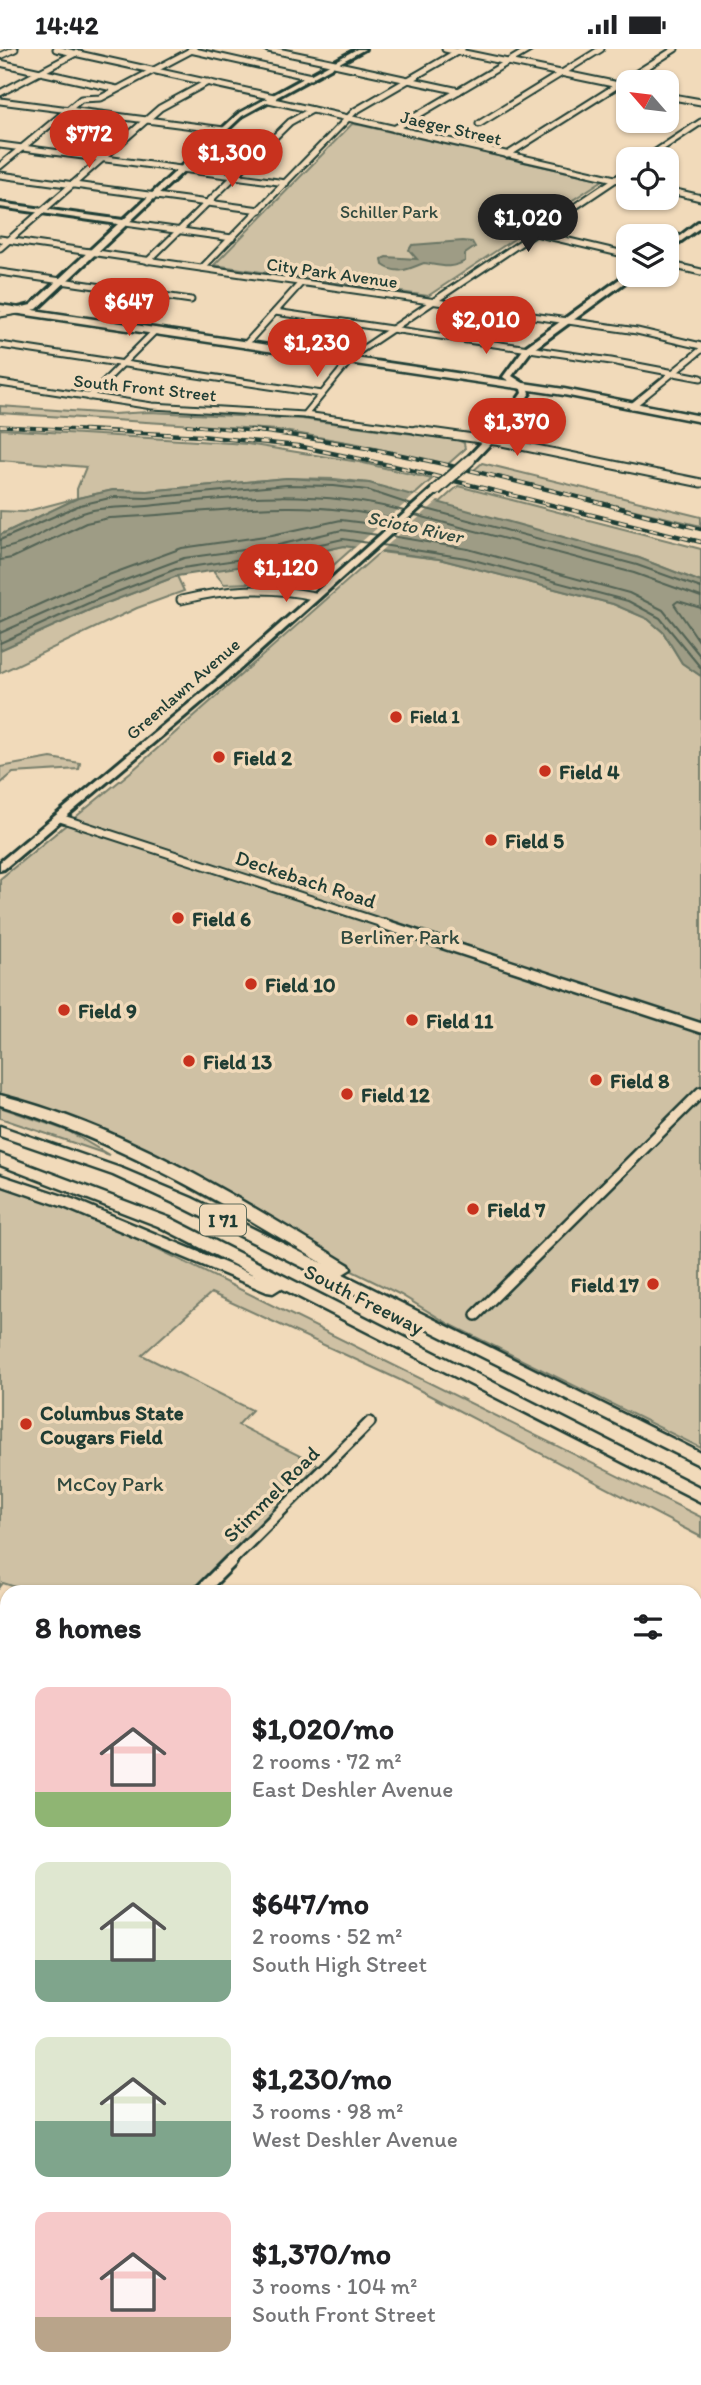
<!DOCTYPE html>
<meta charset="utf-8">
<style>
:root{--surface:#fff;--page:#f2f2f2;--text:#202124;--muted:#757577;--accent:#c8321e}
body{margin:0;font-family:Itim,sans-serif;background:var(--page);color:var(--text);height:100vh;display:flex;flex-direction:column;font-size:26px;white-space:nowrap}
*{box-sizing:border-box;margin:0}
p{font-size:23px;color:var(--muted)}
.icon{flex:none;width:38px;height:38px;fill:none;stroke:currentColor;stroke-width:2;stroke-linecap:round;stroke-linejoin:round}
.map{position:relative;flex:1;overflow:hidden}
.panel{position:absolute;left:0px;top:1536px;width:702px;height:800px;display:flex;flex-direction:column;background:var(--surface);border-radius:21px 21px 0 0;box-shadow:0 2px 5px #0004}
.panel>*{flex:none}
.needle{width:46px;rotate:298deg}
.buttons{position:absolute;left:616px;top:21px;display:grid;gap:14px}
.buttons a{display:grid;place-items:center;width:63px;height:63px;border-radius:14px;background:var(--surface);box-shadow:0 2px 5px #0004;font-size:35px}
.price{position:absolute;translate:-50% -60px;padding:0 16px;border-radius:24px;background:var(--accent);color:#fff;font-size:23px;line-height:46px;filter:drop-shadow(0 2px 4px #0008)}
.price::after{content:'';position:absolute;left:50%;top:42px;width:21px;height:16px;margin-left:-10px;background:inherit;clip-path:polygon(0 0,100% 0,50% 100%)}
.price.active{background:#222;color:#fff}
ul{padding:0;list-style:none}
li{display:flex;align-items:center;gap:21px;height:175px;padding:0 35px}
li span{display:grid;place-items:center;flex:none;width:196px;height:140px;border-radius:14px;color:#555}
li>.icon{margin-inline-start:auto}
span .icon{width:84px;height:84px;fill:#fffc;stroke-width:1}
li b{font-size:30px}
h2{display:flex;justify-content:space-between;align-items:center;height:84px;padding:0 35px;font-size:30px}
.status{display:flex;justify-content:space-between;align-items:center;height:49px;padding:0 35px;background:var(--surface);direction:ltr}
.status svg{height:19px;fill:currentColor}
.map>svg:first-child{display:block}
</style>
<div class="status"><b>14:42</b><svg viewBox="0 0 49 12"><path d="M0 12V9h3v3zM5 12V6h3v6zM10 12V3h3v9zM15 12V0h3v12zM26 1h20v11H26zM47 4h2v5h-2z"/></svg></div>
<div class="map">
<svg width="701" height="2336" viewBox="0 0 701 2336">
<rect width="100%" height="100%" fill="#f1daba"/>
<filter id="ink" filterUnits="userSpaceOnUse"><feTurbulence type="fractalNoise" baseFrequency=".0143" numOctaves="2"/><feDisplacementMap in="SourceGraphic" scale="14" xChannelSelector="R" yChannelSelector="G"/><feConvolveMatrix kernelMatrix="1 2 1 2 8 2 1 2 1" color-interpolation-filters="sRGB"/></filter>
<g filter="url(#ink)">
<g fill="#cfc1a4" stroke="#777f6c" stroke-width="2">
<path d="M352,75L360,76L603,131L428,247L214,216Z"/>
<path d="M0,357L113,365L149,363L302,370L458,391L464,394L465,400L447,416L358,395L278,381L0,364Z"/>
<path d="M0,380L247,395L359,413L432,430L412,448L369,434L335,430L287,429L147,442L113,441L78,449L0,486V462L24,463L77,449V440L86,418L0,411Z"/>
<path d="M482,414L701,468V477L473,422Z"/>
<path d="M458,437L701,500V533L639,509L437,456Z"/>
<path d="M344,497L354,498L309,538L281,533L224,535L212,520L277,512Z"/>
<path d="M380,503L439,510L613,555L648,570L663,583L682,614L701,627V1399L449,1275L401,1246L228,1161L101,1089L0,1047V830L133,721Z"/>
<path d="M177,527L184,542L137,559L0,624V601L94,559Z"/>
<path d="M51,709L80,714L79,720L13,724L0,735V718Z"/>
<path d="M0,1058L68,1082L109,1106L0,1069Z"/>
<path d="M0,1136L73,1162L138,1190L701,1468V1488L400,1331L211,1244L142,1306L252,1361L238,1376L318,1416L191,1543L34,1544L3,1534L0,1538Z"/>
</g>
<g fill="#9e9c85" stroke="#6b7665" stroke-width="2">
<path d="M463,192L472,193L475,198L465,205V212C451,221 439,216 424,214C410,219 398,227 383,216L382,210L386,208L417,210L409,201L412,196Z"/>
<path d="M287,429L369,434L639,509L701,533V627L682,614L663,583L648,570L613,555L439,510L344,497L277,512L177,527L94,559L0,601V486L78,449L113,441L147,442Z"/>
</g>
<path fill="#f1daba" d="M415,446L438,452L377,505L352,501Z"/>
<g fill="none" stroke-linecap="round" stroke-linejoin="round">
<g stroke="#526354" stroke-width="2">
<path d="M423,459L637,516L701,539"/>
<path d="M415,466L634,524L701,548"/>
<path d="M391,487L468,500L629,544L663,561L701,608"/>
<path d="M0,491L80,456L114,448L147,449L287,436L334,437L367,441L412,456"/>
<path d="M382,496L466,509L628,552L660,569L701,619"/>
<path d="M0,500C34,495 59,469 93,461C113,457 135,459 156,456C241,447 320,440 404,462"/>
<path d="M0,511L12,509L86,474L109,469C206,465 301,445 395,471"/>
<path d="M701,559L678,552L674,555L701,595"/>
<path d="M0,573L84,535L182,499L272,486L341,471L388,477"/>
<path d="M0,584L88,545L184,509L274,497L342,481L378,486"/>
<path d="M0,594L91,553L176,520L276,505L343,490L369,494"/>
</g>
<defs>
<g id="street-far3">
<path d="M56,0L274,48"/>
<path d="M268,0L335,14"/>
<path d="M445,0L628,38"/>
<path d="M190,1L311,28"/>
<path d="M0,7L15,0"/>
<path d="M0,14L117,40"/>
<path d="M334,15L459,42"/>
<path d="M0,44L76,4"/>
<path d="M667,47L701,53"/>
<path d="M269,51L628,133"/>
<path d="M0,52L224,81"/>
<path d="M479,75L601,0"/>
<path d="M394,80L530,0"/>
<path d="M0,96L286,134"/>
<path d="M507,106L675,0"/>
<path d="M645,110L701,73"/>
<path d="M0,117L81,50L101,49L194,0"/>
<path d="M0,126L260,161"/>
<path d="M667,141L701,149"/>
<path d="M125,174L232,189"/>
<path d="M535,184L628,206"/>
<path d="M0,190L637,282L701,297"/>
<path d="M0,199L160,59L208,33"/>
<path d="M148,212L290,73L312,61"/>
<path d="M667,215L701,223"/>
<path d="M202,219L355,62L462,0"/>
<path d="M0,223L191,251"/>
<path d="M275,263L611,312L701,329"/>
<path d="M0,265L18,262"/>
<path d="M0,296L322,345"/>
<path d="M245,296L301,234"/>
<path d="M0,334L152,357L305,366L429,383"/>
<path d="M89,348L155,282"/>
<path d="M632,357L701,301"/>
<path d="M305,366L355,305L628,122"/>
</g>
<g id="street-far2">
<path d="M416,381L502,393L701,434"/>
<path d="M181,551C226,540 268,537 314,547"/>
<path d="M60,769L388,876"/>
</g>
<g id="street-far1">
<path d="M383,875L701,979"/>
<path d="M476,1266L701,1043"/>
<path d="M229,1514L370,1373"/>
</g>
<g id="street">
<path d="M199,1544L231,1512"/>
<path d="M0,1622L7,1615"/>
<path d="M0,1734L7,1727"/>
</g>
<g id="secondary">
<path d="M357,0H365L242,67L37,260L15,264V260L31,256L118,175L0,158V154L123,171L238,65Z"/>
<path d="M698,173H701V178L667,202V197Z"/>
<path d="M628,224L635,226L531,302L512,327L528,337L530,344L507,377L473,413H467V409L501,373L522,344L521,340L503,328L525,298Z"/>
<path d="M433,439L440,441L228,631L4,820L0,821V813L222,627Z"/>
<path d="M0,1691L7,1693V1705L0,1703Z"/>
<path d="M695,2215L701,2217V2235L695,2233Z"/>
</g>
<path id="primary" d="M0,256L564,340L701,367V373L564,346L0,262Z"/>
<g id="highway">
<path d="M0,1046C126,1078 239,1149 349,1216L351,1220L343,1225L701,1404V1417L180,1157L113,1126L0,1087V1077L123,1120L192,1149L324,1215C220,1152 117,1092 0,1056Z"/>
<path d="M0,1105L170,1169L701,1439V1453L281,1239L273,1244L267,1243L64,1158L0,1136V1126L75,1151L256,1227L158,1177L0,1116Z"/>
</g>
</defs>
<use href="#street-far3" stroke="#1f3d34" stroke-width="9"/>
<use href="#street-far2" stroke="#1f3d34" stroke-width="11"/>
<use href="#street-far1" stroke="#1f3d34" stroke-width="14"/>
<use href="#street" stroke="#1f3d34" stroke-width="17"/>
<use href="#secondary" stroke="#1f3d34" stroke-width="6"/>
<use href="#primary" stroke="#1f3d34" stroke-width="5"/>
<use href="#highway" stroke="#1f3d34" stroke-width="5"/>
<use href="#street-far3" stroke="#f1daba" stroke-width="5"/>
<use href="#street-far2" stroke="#f1daba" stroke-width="7"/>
<use href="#street-far1" stroke="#f1daba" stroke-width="9"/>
<use href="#street" stroke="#f1daba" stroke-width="11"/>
<use href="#secondary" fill="#f1daba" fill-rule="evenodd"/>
<use href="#primary" fill="#f1daba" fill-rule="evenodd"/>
<use href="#highway" fill="#f1daba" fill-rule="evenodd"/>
<defs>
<g id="rail-far1">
<path d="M187,376L264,383"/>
<path d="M0,377L120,383"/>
</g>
<g id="rail">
<path d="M84,381L201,387L298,397L398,418L701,493"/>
<path d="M251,381C404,399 552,442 701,480"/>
</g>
</defs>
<use href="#rail-far1" stroke="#1f3d34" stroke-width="3.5"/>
<use href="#rail" stroke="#1f3d34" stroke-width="4.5"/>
<use href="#rail-far1" stroke="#f1daba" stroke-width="2" stroke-dasharray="6" stroke-linecap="butt"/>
<use href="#rail" stroke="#f1daba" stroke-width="2.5" stroke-dasharray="8" stroke-linecap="butt"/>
<defs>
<path id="secondary-bridge" d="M436,441L470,411"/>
</defs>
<use href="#secondary-bridge" stroke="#1f3d34" stroke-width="14" stroke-linecap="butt"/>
<use href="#secondary-bridge" stroke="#f1daba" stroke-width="10"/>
</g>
</g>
<g fill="#c8321e" stroke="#f1daba" stroke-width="2.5">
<circle cx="396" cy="668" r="7"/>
<circle cx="219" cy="708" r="7"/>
<circle cx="545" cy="722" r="7"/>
<circle cx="491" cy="791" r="7"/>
<circle cx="178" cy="869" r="7"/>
<circle cx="251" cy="935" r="7"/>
<circle cx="64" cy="961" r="7"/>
<circle cx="412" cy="971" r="7"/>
<circle cx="189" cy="1012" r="7"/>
<circle cx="596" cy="1031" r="7"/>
<circle cx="347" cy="1045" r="7"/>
<circle cx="473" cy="1160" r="7"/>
<circle cx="653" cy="1235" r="7"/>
<circle cx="26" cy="1375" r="7"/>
</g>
<g text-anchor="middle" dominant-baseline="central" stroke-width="7" stroke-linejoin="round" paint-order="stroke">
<g font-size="18" fill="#1f3d34" stroke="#f1daba">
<text transform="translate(451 79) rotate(13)">Jaeger Street</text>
<text transform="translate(332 224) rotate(8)">City Park Avenue</text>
<text transform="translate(145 339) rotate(6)">South Front Street</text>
<text transform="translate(183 640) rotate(-41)">Greenlawn Avenue</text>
</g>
<g font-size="18" fill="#314a3f" stroke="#f1daba">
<text x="389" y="163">Schiller Park</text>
</g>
<g font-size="18" font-weight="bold" fill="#1f3d34" stroke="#f1daba" text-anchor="start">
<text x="410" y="668">Field 1</text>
</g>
<g font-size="19" font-style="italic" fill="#324b40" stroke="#f1daba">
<text transform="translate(415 478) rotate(12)">Scioto River</text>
</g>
<rect fill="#f1daba" stroke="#5e6c5c" stroke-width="2" x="200" y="1155.5" width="46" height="31" rx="5"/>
<g font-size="19" font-weight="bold" fill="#1f3d34">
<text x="223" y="1171">I 71</text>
</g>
<g font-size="21" font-weight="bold" fill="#1f3d34" stroke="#f1daba" text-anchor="start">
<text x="233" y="708">Field 2</text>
<text x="559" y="722">Field 4</text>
<text x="505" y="791">Field 5</text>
<text x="192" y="869">Field 6</text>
<text x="265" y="935">Field 10</text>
<text x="78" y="961">Field 9</text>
<text x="426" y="971">Field 11</text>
<text x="203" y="1012">Field 13</text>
<text x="610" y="1031">Field 8</text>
<text x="361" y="1045">Field 12</text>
<text x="487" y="1160">Field 7</text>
<text x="639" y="1235" text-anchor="end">Field 17</text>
<text x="40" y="1363">Columbus State<tspan x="40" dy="24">Cougars Field</tspan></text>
</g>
<g font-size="21" fill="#1f3d34" stroke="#f1daba">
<text transform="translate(306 830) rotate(18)">Deckebach Road</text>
<text transform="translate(364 1250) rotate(27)">South Freeway</text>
<text transform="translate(271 1445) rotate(-45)">Stimmel Road</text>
</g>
<g font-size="21" fill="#314a3f" stroke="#f1daba">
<text x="400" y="887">Berliner Park</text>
<text x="110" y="1434">McCoy Park</text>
</g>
</g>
</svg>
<div class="buttons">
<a><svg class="needle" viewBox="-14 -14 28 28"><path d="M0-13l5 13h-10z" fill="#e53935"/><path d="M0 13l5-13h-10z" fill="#757577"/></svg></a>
<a><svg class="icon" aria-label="locate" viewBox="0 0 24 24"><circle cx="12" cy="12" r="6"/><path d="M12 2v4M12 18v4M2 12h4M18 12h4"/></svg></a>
<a><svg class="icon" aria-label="layers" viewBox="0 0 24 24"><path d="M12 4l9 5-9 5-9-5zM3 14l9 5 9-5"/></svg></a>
</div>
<b class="price" style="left:89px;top:121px">$772</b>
<b class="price" style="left:232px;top:140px">$1,300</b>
<b class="price active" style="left:528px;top:205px">$1,020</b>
<b class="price" style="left:129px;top:289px">$647</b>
<b class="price" style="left:486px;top:307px">$2,010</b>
<b class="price" style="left:317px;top:330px">$1,230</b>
<b class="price" style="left:517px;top:409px">$1,370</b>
<b class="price" style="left:286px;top:555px">$1,120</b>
<section class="panel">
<h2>8 homes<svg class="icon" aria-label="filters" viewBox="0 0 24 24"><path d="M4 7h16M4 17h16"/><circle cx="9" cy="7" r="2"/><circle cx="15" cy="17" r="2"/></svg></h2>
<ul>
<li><span style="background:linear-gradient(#f6c9c9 75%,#8fb573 0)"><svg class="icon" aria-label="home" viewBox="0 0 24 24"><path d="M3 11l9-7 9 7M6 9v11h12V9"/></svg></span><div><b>$1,020/mo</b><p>2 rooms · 72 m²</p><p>East Deshler Avenue</p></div></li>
<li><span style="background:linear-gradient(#dfe7d0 70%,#7fa58c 0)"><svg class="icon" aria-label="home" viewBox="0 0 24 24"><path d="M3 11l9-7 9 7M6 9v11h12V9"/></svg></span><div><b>$647/mo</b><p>2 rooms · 52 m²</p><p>South High Street</p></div></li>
<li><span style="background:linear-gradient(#dfe7d0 60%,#7fa58c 0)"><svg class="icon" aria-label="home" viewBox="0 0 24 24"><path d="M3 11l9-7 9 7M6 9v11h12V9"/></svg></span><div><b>$1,230/mo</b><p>3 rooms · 98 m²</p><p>West Deshler Avenue</p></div></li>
<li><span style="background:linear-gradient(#f6c9c9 75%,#b9a48a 0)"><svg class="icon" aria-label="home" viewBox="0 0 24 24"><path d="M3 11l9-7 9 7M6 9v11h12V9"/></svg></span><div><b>$1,370/mo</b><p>3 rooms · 104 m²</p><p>South Front Street</p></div></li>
</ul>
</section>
</div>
